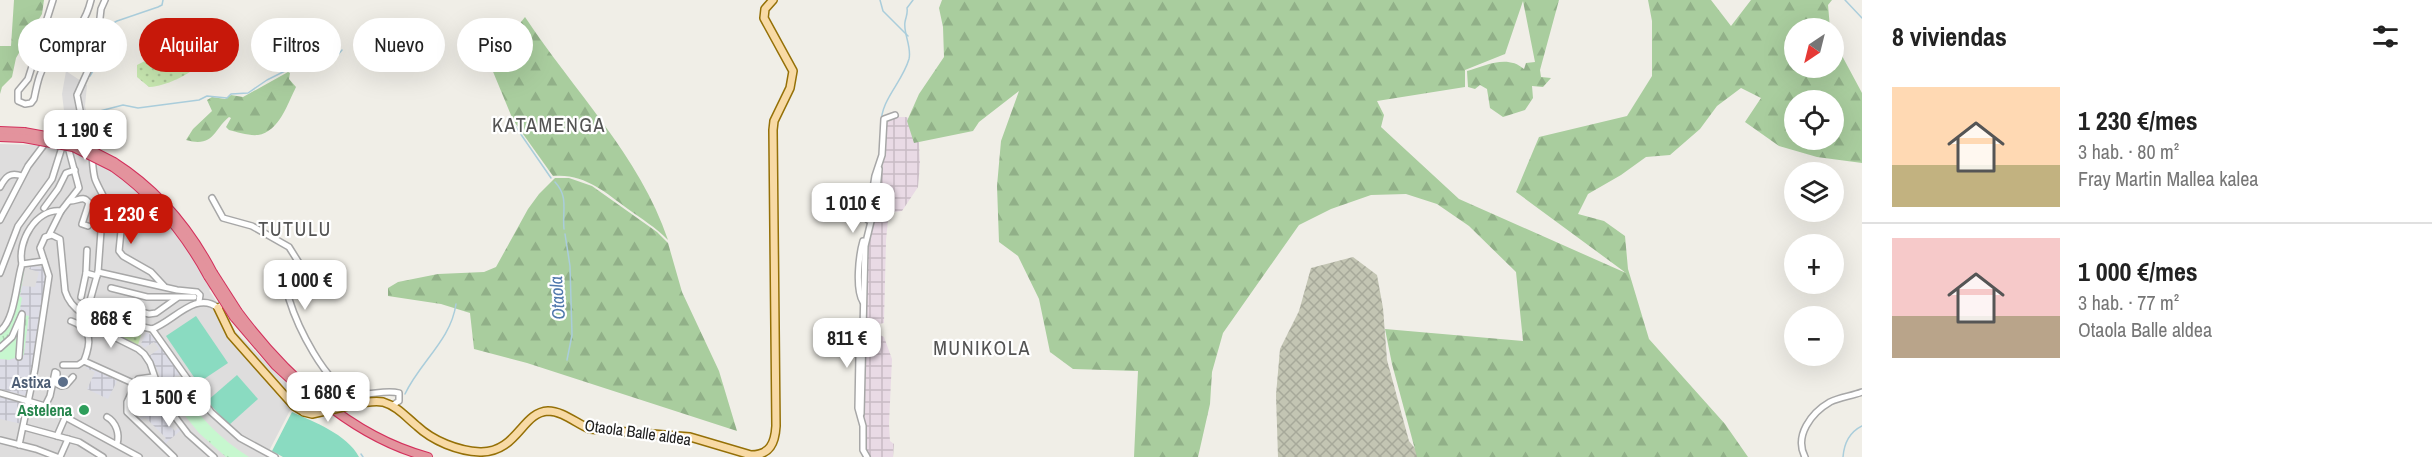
<!DOCTYPE html>
<html lang="es">
<meta charset="utf-8">
<style>
:root{--surface:#fff;--page:#f6f6f6;--text:#222;--muted:#767676;--line:#e0e0e0;--accent:#c7180a}
body{margin:0;font-family:"Archivo Narrow",sans-serif;background:var(--page);color:var(--text);height:100vh;display:flex;flex-direction:column;font-size:22px;white-space:nowrap}
*{box-sizing:border-box;margin:0}
p{font-size:20px;color:var(--muted)}
.icon{flex:none;width:33px;height:33px;fill:none;stroke:currentColor;stroke-width:2;stroke-linecap:round;stroke-linejoin:round}
.map{position:relative;flex:1;overflow:hidden}
.panel{display:flex;flex-direction:column;background:var(--surface);width:570px}
.panel>*{flex:none}
.hud{position:absolute;left:18px;top:18px;width:570px;height:54px;display:flex;gap:12px}
.needle{width:39px;rotate:215deg}
.fabs{position:absolute;left:1784px;top:18px;display:grid;gap:12px}
.fabs a{display:grid;place-items:center;width:60px;height:60px;border-radius:50%;background:var(--surface);box-shadow:0 6px 24px #0002;font-size:30px}
.price{position:absolute;translate:-50% -51px;padding:0 14px;border-radius:12px;background:#fff;color:#222;font-size:20px;line-height:39px;filter:drop-shadow(0 2px 3px #0008)}
.price::after{content:'';position:absolute;left:50%;top:36px;width:18px;height:14px;margin-left:-9px;background:inherit;clip-path:polygon(0 0,100% 0,50% 100%)}
.price.current{background:var(--accent);color:#fff}
ul{padding:0;list-style:none}
li{display:flex;align-items:center;gap:18px;height:150px;padding:0 30px}
li+li{border-top:2px solid var(--line)}
li span{display:grid;place-items:center;flex:none;width:168px;height:120px;border-radius:0px;color:#555}
li>.icon{margin-inline-start:auto}
span .icon{width:72px;height:72px;fill:#fffc;stroke-width:1}
li b{font-size:26px}
h2{display:flex;justify-content:space-between;align-items:center;height:72px;padding:0 30px;font-size:26px}
.pill{padding:0 21px;border-radius:27px;background:var(--surface);box-shadow:0 6px 24px #0002;font-size:21px;line-height:54px}
.pill.current{background:var(--accent);color:#fff}
main{display:flex;flex:1;min-height:0}
.map>svg:first-child{display:block}
</style>
<main>
<div class="map">
<svg width="1862" height="457" viewBox="0 0 1862 457">
<defs>
<pattern id="industrial-grid" width="8" height="8" patternUnits="userSpaceOnUse" patternTransform="scale(1.5)"><rect width="8" height="8" fill="#e9dae5"/><path d="M0 4h8M4 0v8" fill="none" stroke="#c8bbc4"/></pattern>
<pattern id="construction-cross-hatch" width="8" height="8" patternUnits="userSpaceOnUse" patternTransform="scale(1.5)"><rect width="8" height="8" fill="#c3c5b3"/><path d="M0 0l8 8M0 8l8-8" fill="none" stroke="#a7a99a"/></pattern>
<pattern id="grass-dots" width="8" height="8" patternUnits="userSpaceOnUse" patternTransform="scale(1.5)"><rect width="8" height="8" fill="#c7e7b0"/><path d="M2 2h.1M6 6h.1" fill="none" stroke="#abc697" stroke-width="1.8" stroke-linecap="round"/></pattern>
<pattern id="forest-firs" width="22" height="20" patternUnits="userSpaceOnUse" patternTransform="scale(1.5)"><rect width="22" height="20" fill="#a9cd9e"/><path d="M5 1l3.5 6h-7zM16 11l3.5 6h-7z" fill="#91b088"/></pattern>
<pattern id="park-tufts" width="24" height="20" patternUnits="userSpaceOnUse" patternTransform="scale(1.5)"><rect width="24" height="20" fill="#c7f7cf"/><path d="M3 7l-1-3M5 7V3M7 7l1-3M15 17l-1-3M17 17v-4M19 17l1-3" fill="none" stroke="#abd3b1"/></pattern>
<pattern id="plaza-grid" width="8" height="8" patternUnits="userSpaceOnUse" patternTransform="scale(1.5)"><rect width="8" height="8" fill="#dcdce6"/><path d="M0 4h8M4 0v8" fill="none" stroke="#bcbcc5"/></pattern>
</defs>
<rect width="100%" height="100%" fill="#f0eee7"/>
<path fill="#dedddd" d="M66,71L87,85L85,106L96,153L124,172L188,238L217,284L209,290L236,332L298,395L269,451L276,457H0V144L35,145L49,131L65,119L62,94Z"/>
<path fill="url(#industrial-grid)" d="M899,117H906L918,124L920,164L918,187L902,211L894,212L888,220L886,240L884,323L879,324L878,334L884,337L892,359L889,424L890,441L894,444L893,457H867L864,449L863,393L865,246L881,184L887,121Z"/>
<path fill="url(#construction-cross-hatch)" d="M1353,257L1377,275L1383,308L1387,360L1409,441L1422,457H1278L1276,395L1280,349L1299,311L1311,268Z"/>
<g fill="url(#grass-dots)">
<path d="M204,31L208,35L204,44L210,57C194,71 170,86 149,87L137,77V65Z"/>
<path d="M105,322L142,332L138,345L102,327Z"/>
</g>
<g fill="url(#forest-firs)" fill-rule="evenodd">
<path d="M14,0H44L42,14L16,58L12,77L2,87L0,94V46H11Z"/>
<path d="M942,0H1559L1540,70L1541,77L1551,78L1543,87L1532,86L1533,98L1525,110L1503,117L1490,108L1487,89L1480,85L1475,89L1468,87L1467,71C1485,66 1507,54 1524,69L1526,63L1535,62L1523,1L1505,54L1465,70V87L1377,101L1384,115L1381,127L1459,199L1626,273L1516,192L1539,137L1627,116L1652,76V21L1648,0H1711L1731,26L1751,0H1832L1828,5L1830,28H1794V68H1833V39L1862,93V163L1817,157L1779,146L1745,122L1761,98L1741,88L1717,106L1700,129L1670,155L1646,157L1621,175L1588,194L1578,214L1604,221L1625,236L1628,269L1649,339L1725,424L1748,457H1417L1392,364L1385,329L1523,341L1516,272L1469,226L1437,204L1406,194L1371,195L1331,209L1299,225L1223,333L1212,372L1210,404L1198,457H1134L1138,371L1073,369L1050,352L1039,299L1018,256L999,242L997,186L1001,141L1019,91L979,122L973,131L914,143L907,121L919,94L944,57L943,27L939,8ZM1833,100V140H1794V100Z"/>
<path d="M525,17C573,90 640,156 668,240C655,227 642,219 628,209C605,192 584,173 553,176L513,120L489,62Z"/>
<path d="M288,72L290,73L289,79L296,87C288,103 279,132 258,135C249,136 237,132 229,130L226,127L231,118L229,117C214,129 214,148 186,140L193,129L212,111L207,100L212,97L225,99L231,95L243,97Z"/>
<path d="M555,178H569L592,186L657,232L668,243L682,292L719,371L737,431L527,363L474,349L470,313L441,304L388,296V288L398,282L438,274L484,272L496,267L528,209L539,194Z"/>
</g>
<g fill="url(#park-tufts)">
<path d="M22,272H24L20,296L22,297L29,316L24,355L9,360L0,359V335L11,317Z"/>
<path d="M180,390C200,417 220,439 249,457H226L199,433L170,397Z"/>
</g>
<g fill="#8adbc1">
<path d="M196,316L228,363L198,383L166,336Z"/>
<path d="M237,375L258,399L229,425L207,401Z"/>
<path d="M292,412C314,422 347,434 359,457H283L272,451Z"/>
</g>
<g fill="url(#plaza-grid)">
<path d="M31,266L43,267L47,275L27,396L0,389V359L9,360L24,355L29,316L19,314L22,298L20,296L22,286L35,287L39,272L29,269Z"/>
<path d="M146,332L151,335L155,333L182,373L178,376L177,375L162,384L159,372L149,356L159,349L154,342L144,348L141,344Z"/>
<path d="M87,365L117,381L108,399L87,389L95,372L86,368Z"/>
<path d="M0,396L27,402L22,424L0,419Z"/>
<path d="M160,404L161,406L158,410L169,425L175,431L179,427L181,430L166,443L170,449L163,442L166,438L145,417L140,421L138,420Z"/>
</g>
<g fill="none" stroke-linecap="round" stroke-linejoin="round">
<g stroke="#aacddb" stroke-width="1.5">
<path d="M880,0L883,11L908,36"/>
<path d="M1845,0L1862,18"/>
<path d="M90,76L100,59L106,27L117,21L158,7L162,5L163,0"/>
<path d="M88,117L96,112L123,105L138,108L199,100L207,96L227,98L231,94L248,93L267,80L291,68L336,57L342,50"/>
<path d="M511,120L551,178"/>
<path d="M881,124C881,99 902,83 909,59C912,47 903,33 905,22C906,16 908,14 907,8L913,0"/>
<path d="M555,182C569,197 562,211 564,229"/>
<path d="M565,234L570,266L572,335L567,360"/>
<path d="M405,394C420,362 451,340 456,304"/>
<path d="M361,454L363,457"/>
<path d="M1843,457C1844,444 1850,432 1862,426"/>
</g>
<defs>
<g id="minor">
<path d="M53,0L28,79L18,91V101L25,104L31,103L34,99C37,84 40,68 51,56C70,35 84,29 91,0"/>
<path d="M81,131C96,144 90,161 95,179C100,192 110,205 112,219L101,231L98,272L86,315"/>
<path d="M0,187C6,176 10,172 22,176"/>
<path d="M212,198L223,218L252,226L289,247L306,274C304,284 293,288 289,299C297,325 325,385 353,393C368,397 384,389 399,393V401L393,405"/>
<path d="M69,201C77,202 83,194 89,203L82,224L88,226"/>
<path d="M44,208L58,189L66,173L75,170"/>
<path d="M111,215L119,217L122,221L119,251L123,256L151,272L164,286"/>
<path d="M0,220L28,166L56,129L73,123L83,125"/>
<path d="M868,220L875,176L882,155L884,119L895,115"/>
<path d="M49,235L61,211L79,188L67,143L81,131L83,125L77,95L96,53L101,9L105,0"/>
<path d="M22,264C17,242 36,208 61,211"/>
<path d="M98,272L177,290L197,292L200,295L199,301"/>
<path d="M0,273L18,226L52,179L63,144"/>
<path d="M86,273L87,250"/>
<path d="M111,288L147,297H194"/>
<path d="M81,297L86,273L97,276"/>
<path d="M863,302C855,289 859,255 863,241"/>
<path d="M107,304L149,314L156,313L177,298"/>
<path d="M84,315L102,331L138,349L144,354L150,363L163,401L188,434L214,457"/>
<path d="M71,321C93,329 91,343 84,361"/>
<path d="M152,329L211,412L240,438L275,457"/>
<path d="M152,329C173,322 196,290 218,308L221,305"/>
<path d="M0,331C15,320 16,283 22,264L44,261"/>
<path d="M0,348L12,337L22,314L19,357"/>
<path d="M859,355L858,408L863,426V450L867,457"/>
<path d="M63,365H78L84,361L135,384"/>
<path d="M153,377L138,379L127,402V412L174,457"/>
<path d="M0,393L45,406L139,457"/>
<path d="M45,406L50,396L55,372L57,373V384L61,386L66,385L73,377"/>
<path d="M861,414L865,246L876,201L879,169"/>
<path d="M107,417C116,422 120,434 117,444"/>
<path d="M24,427L79,442L103,457"/>
<path d="M57,436L64,420"/>
<path d="M0,440L36,449L57,457"/>
<path d="M19,445L35,369L49,276L40,248L45,237L52,235L60,239L65,291C68,301 74,308 83,314L152,329"/>
<path d="M60,457L68,439"/>
<path d="M1805,457C1794,436 1811,413 1830,402C1840,397 1852,396 1862,392"/>
</g>
<g id="major">
<path d="M218,308L231,335L294,406L304,412"/>
<path d="M352,405C361,403 373,400 383,402C397,406 406,417 417,426C433,441 458,451 480,452C517,453 522,412 548,411C563,411 577,424 590,429L690,437L751,455C770,455 775,443 776,426L773,130L774,121L790,88L793,71L764,18L765,9L773,0"/>
</g>
<g id="highway">
<path d="M0,131L24,132"/>
<path d="M0,137L24,138"/>
<path d="M114,162C158,190 189,227 213,273"/>
<path d="M113,167C154,196 184,232 208,276"/>
<path d="M238,312C285,375 350,436 428,457"/>
<path d="M234,317L275,365L311,398"/>
</g>
</defs>
<use href="#minor" stroke="#a7a7a7" stroke-width="8"/>
<use href="#major" stroke="#957007" stroke-width="10"/>
<use href="#highway" stroke="#d3305c" stroke-width="10"/>
<use href="#minor" stroke="#fff" stroke-width="5"/>
<use href="#major" stroke="#f8daa5" stroke-width="7"/>
<use href="#highway" stroke="#e3939d" stroke-width="8"/>
<defs>
<path id="major-bridge" d="M304,412L312,414L352,405"/>
<g id="highway-bridge">
<path d="M24,132L73,141L114,162"/>
<path d="M24,138L73,147L113,167"/>
<path d="M213,273L238,312"/>
<path d="M208,276L234,317"/>
</g>
</defs>
<use href="#major-bridge" stroke="#957007" stroke-width="10" stroke-linecap="butt"/>
<use href="#highway-bridge" stroke="#d3305c" stroke-width="10" stroke-linecap="butt"/>
<use href="#major-bridge" stroke="#f8daa5" stroke-width="7"/>
<use href="#highway-bridge" stroke="#e3939d" stroke-width="8"/>
</g>
<circle fill="#5c6f8a" stroke="#fff" stroke-width="2" cx="63" cy="382" r="6"/>
<circle fill="#2e9e5b" stroke="#fff" stroke-width="2" cx="84" cy="410" r="6"/>
<g text-anchor="middle" dominant-baseline="central" stroke-width="4.5" stroke-linejoin="round" paint-order="stroke">
<g font-size="16" font-weight="bold" fill="#4e5e75" stroke="#fff" text-anchor="end">
<text x="51" y="382">Astixa</text>
</g>
<g font-size="16" font-weight="bold" fill="#27864d" stroke="#fff" text-anchor="end">
<text x="72" y="410">Astelena</text>
</g>
<g font-size="16" fill="#202020" stroke="#fff">
<text transform="translate(638 432) rotate(8)">Otaola Balle aldea</text>
</g>
<g font-size="18" font-style="italic" fill="#5078ac" stroke="#fff">
<text transform="translate(557 298) rotate(-94)">Otaola</text>
</g>
<g font-size="20" letter-spacing="1.5" fill="#535353" stroke="#fff">
<text x="549" y="124">KATAMENGA</text>
<text x="295" y="228">TUTULU</text>
<text x="982" y="347">MUNIKOLA</text>
</g>
</g>
</svg>
<div class="fabs">
<a><svg class="needle" viewBox="-14 -14 28 28"><path d="M0-13l5 13h-10z" fill="#e53935"/><path d="M0 13l5-13h-10z" fill="#767676"/></svg></a>
<a><svg class="icon" aria-label="locate" viewBox="0 0 24 24"><circle cx="12" cy="12" r="6"/><path d="M12 2v4M12 18v4M2 12h4M18 12h4"/></svg></a>
<a><svg class="icon" aria-label="layers" viewBox="0 0 24 24"><path d="M12 4l9 5-9 5-9-5zM3 14l9 5 9-5"/></svg></a>
<a>+</a>
<a>−</a>
</div>
<b class="price" style="left:85px;top:161px">1 190 €</b>
<b class="price" style="left:853px;top:234px">1 010 €</b>
<b class="price current" style="left:131px;top:245px">1 230 €</b>
<b class="price" style="left:305px;top:311px">1 000 €</b>
<b class="price" style="left:111px;top:349px">868 €</b>
<b class="price" style="left:847px;top:369px">811 €</b>
<b class="price" style="left:328px;top:423px">1 680 €</b>
<b class="price" style="left:169px;top:428px">1 500 €</b>
<div class="hud">
<a class="pill">Comprar</a>
<a class="pill current">Alquilar</a>
<a class="pill">Filtros</a>
<a class="pill">Nuevo</a>
<a class="pill">Piso</a>
</div>
</div>
<section class="panel">
<h2>8 viviendas<svg class="icon" aria-label="filters" viewBox="0 0 24 24"><path d="M4 7h16M4 17h16"/><circle cx="9" cy="7" r="2"/><circle cx="15" cy="17" r="2"/></svg></h2>
<ul>
<li><span style="background:linear-gradient(#ffd9b3 65%,#c2b280 0)"><svg class="icon" aria-label="home" viewBox="0 0 24 24"><path d="M3 11l9-7 9 7M6 9v11h12V9"/></svg></span><div><b>1 230 €/mes</b><p>3 hab. · 80 m²</p><p>Fray Martin Mallea kalea</p></div></li>
<li><span style="background:linear-gradient(#f6c9c9 65%,#b9a48a 0)"><svg class="icon" aria-label="home" viewBox="0 0 24 24"><path d="M3 11l9-7 9 7M6 9v11h12V9"/></svg></span><div><b>1 000 €/mes</b><p>3 hab. · 77 m²</p><p>Otaola Balle aldea</p></div></li>
</ul>
</section>
</main>
